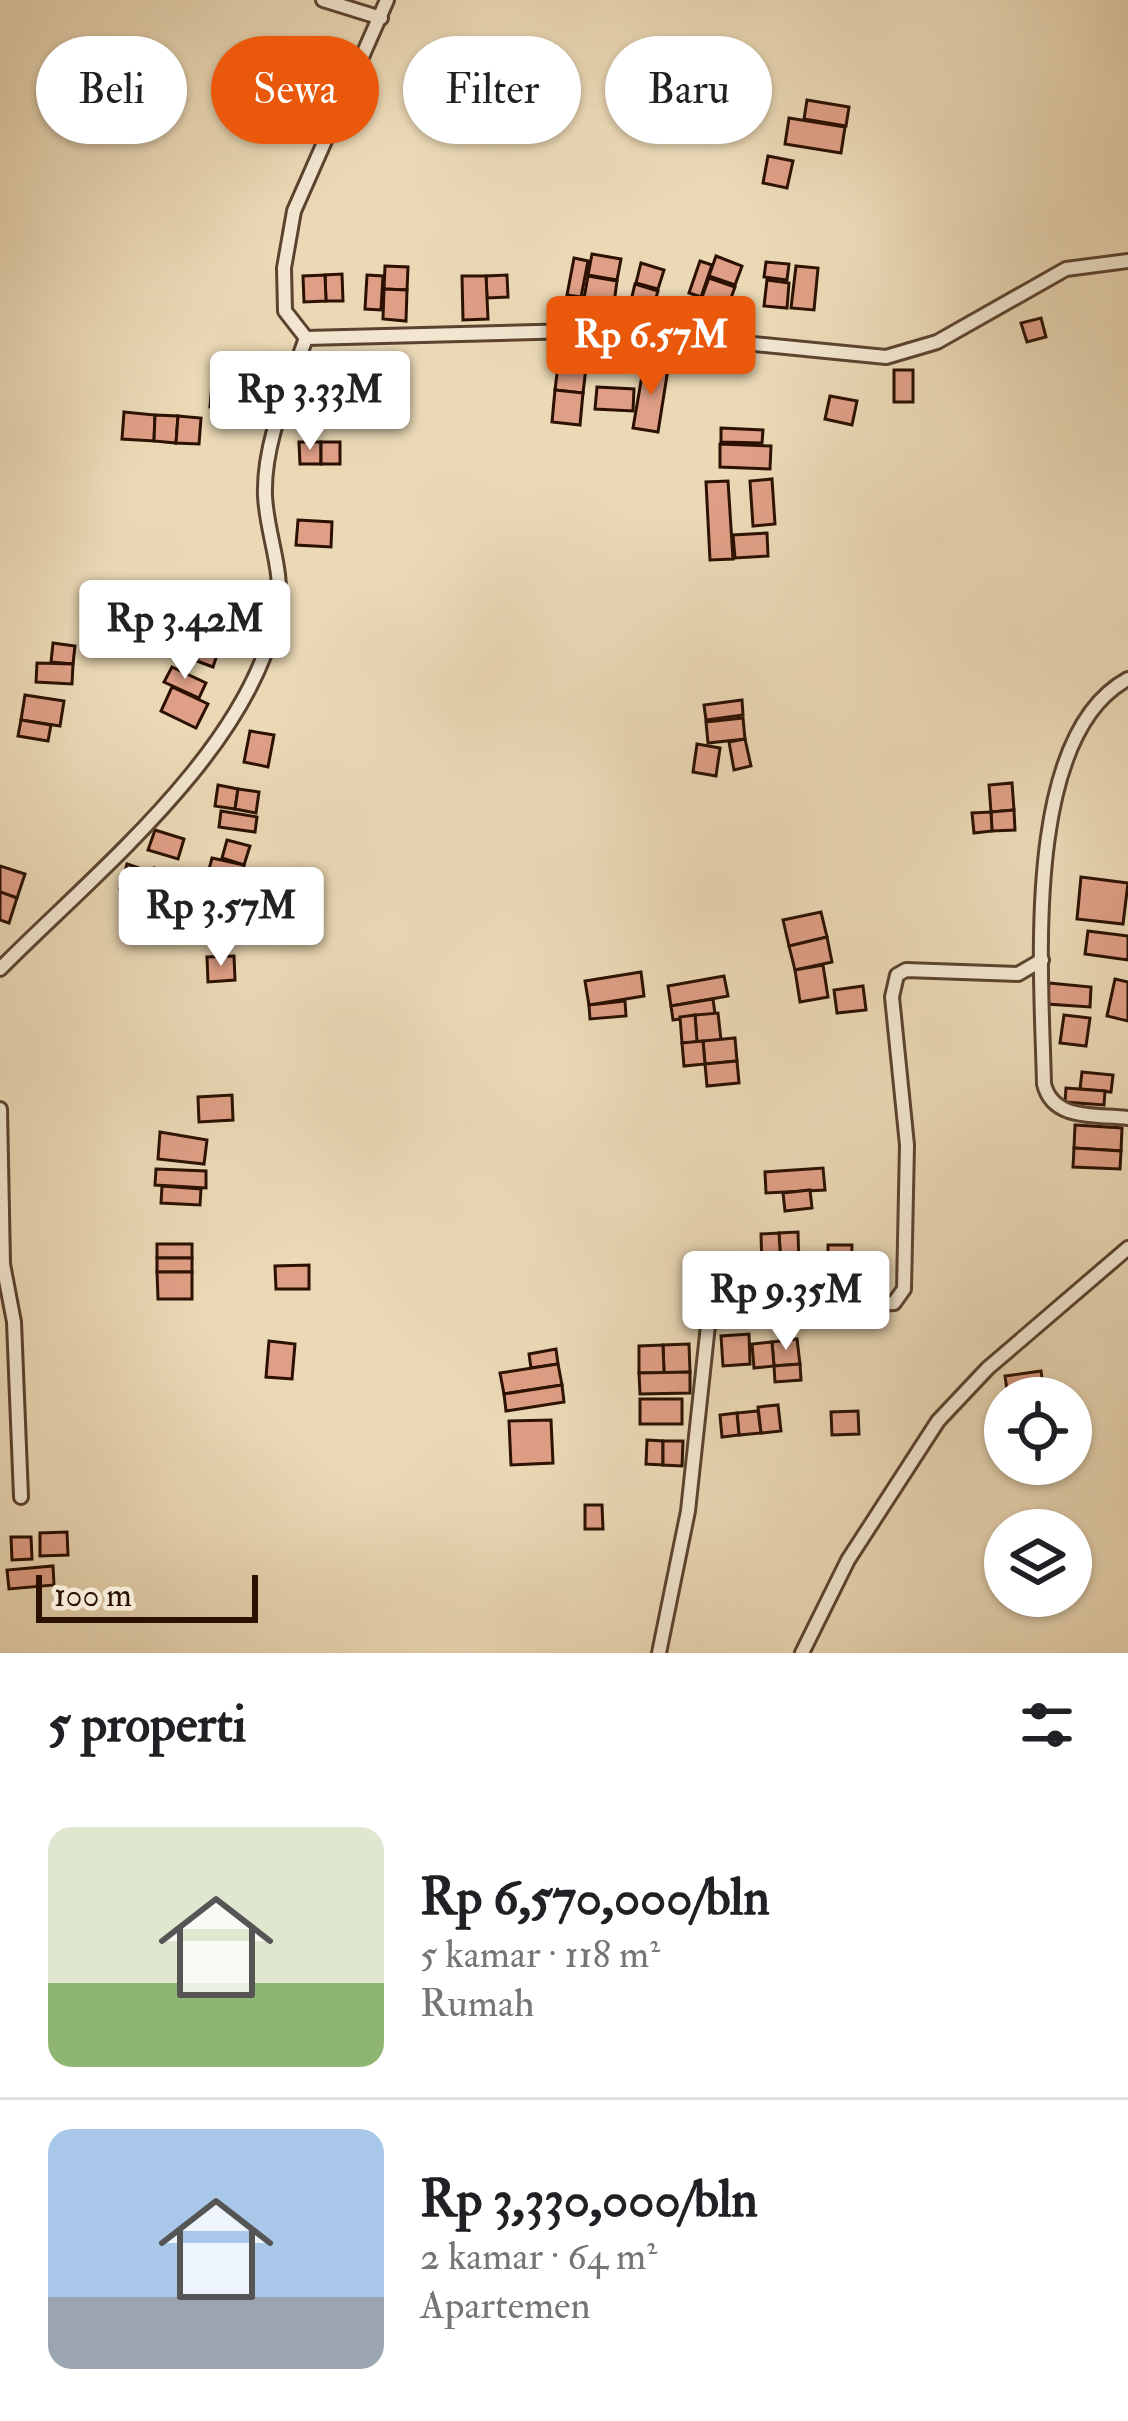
<!DOCTYPE html>
<html lang="id">
<meta charset="utf-8">
<style>
:root{--surface:#fff;--page:#f6f6f6;--text:#202124;--muted:#757577;--line:#e0e0e0;--accent:#ea580c}
body{margin:0;font-family:"IM FELL Double Pica",serif;background:var(--page);color:var(--text);height:100vh;display:flex;flex-direction:column;font-size:45px;white-space:nowrap}
*{box-sizing:border-box;margin:0}
p{font-size:39px;color:var(--muted)}
.icon{flex:none;width:66px;height:66px;fill:none;stroke:currentColor;stroke-width:2;stroke-linecap:round;stroke-linejoin:round}
.map{position:relative;height:1653px;overflow:hidden}
.panel{display:flex;flex-direction:column;background:var(--surface);flex:1}
.panel>*{flex:none}
.banner{position:absolute;left:36px;top:36px;width:1056px;height:108px;display:flex;gap:24px}
.controls{position:absolute;left:984px;top:1377px;display:grid;gap:24px}
.controls a{display:grid;place-items:center;width:108px;height:108px;border-radius:50%;background:var(--surface);box-shadow:0 3px 9px #0004;font-size:60px}
.scale{position:absolute;left:36px;bottom:30px;width:222px;box-sizing:border-box;padding-left:12px;border:6px solid #2c1102;border-top:0;font-size:33px;line-height:42px;white-space:nowrap;color:#2c1102;-webkit-text-stroke:9px #f2e6d0;paint-order:stroke}
.price{position:absolute;translate:-50% -102px;padding:0 27px;border-radius:12px;background:#fff;color:#222;font-size:39px;line-height:78px;filter:drop-shadow(0 3px 6px #0008)}
.price::after{content:'';position:absolute;left:50%;top:72px;width:36px;height:27px;margin-left:-18px;background:inherit;clip-path:polygon(0 0,100% 0,50% 100%)}
.price.current{background:var(--accent);color:#fff}
ul{padding:0;list-style:none}
li{display:flex;align-items:center;gap:36px;height:300px;padding:0 48px}
li+li{border-top:3px solid var(--line)}
li span{display:grid;place-items:center;flex:none;width:336px;height:240px;border-radius:24px;color:#555}
li>.icon{margin-inline-start:auto}
span .icon{width:144px;height:144px;fill:#fffc;stroke-width:1}
li b{font-size:51px}
h2{display:flex;justify-content:space-between;align-items:center;height:144px;padding:0 48px;font-size:51px}
.tag{padding:0 42px;border-radius:54px;background:var(--surface);box-shadow:0 3px 9px #0004;font-size:42px;line-height:108px}
.tag.current{background:var(--accent);color:#fff}
.map>svg:first-child{display:block}
</style>
<div class="map">
<svg width="1128" height="1653" viewBox="0 0 1128 1653">
<rect width="100%" height="100%" fill="#ebd9b6"/>
<filter id="stains"><feTurbulence type="fractalNoise" baseFrequency=".00167" numOctaves="4"/><feColorMatrix values="0 0 0 0 .2 0 0 0 0 .09 0 0 0 0 .02 0 0 0 .5 -.17"/></filter>
<radialGradient id="worn" r=".72"><stop offset=".6" stop-color="#630" stop-opacity="0"/><stop offset="1" stop-color="#630" stop-opacity=".3"/></radialGradient>
<g fill="#df9f86" stroke="#2c1102" stroke-width="3">
<path d="M807,100L849,107L846,126L804,119Z"/>
<path d="M789,118L845,127L841,153L785,144Z"/>
<path d="M768,156L793,161L787,188L763,183Z"/>
<path d="M592,254L621,259L617,280L588,275Z"/>
<path d="M716,256L742,266L735,285L709,276Z"/>
<path d="M574,258L588,261L581,297L567,295Z"/>
<path d="M700,261L712,265L701,297L689,293Z"/>
<path d="M766,262L789,264L787,280L764,277Z"/>
<path d="M641,263L664,270L658,289L636,283Z"/>
<path d="M385,266L408,267L407,290L384,289Z"/>
<path d="M796,266L818,268L814,310L791,308Z"/>
<path d="M342,274L343,301H326L325,275Z"/>
<path d="M325,275L326,301L304,302L303,276Z"/>
<path d="M367,275L383,276L381,310L365,309Z"/>
<path d="M507,275L508,297L487,298L486,276Z"/>
<path d="M462,276H486L488,319L463,320Z"/>
<path d="M588,276L617,281L614,303L584,298Z"/>
<path d="M709,278L735,287L728,306L702,297Z"/>
<path d="M767,280L789,283L787,308L764,306Z"/>
<path d="M635,284L658,291L651,315L629,309Z"/>
<path d="M384,289L407,290L406,321L383,319Z"/>
<path d="M1041,318L1046,337L1027,342L1021,323Z"/>
<path d="M560,349L588,351L583,393L555,390Z"/>
<path d="M236,353L259,355L257,375L235,373Z"/>
<path d="M644,364L668,369L658,432L633,428Z"/>
<rect x="894" y="370" width="19" height="32"/>
<path d="M213,371L235,373L232,409L210,407Z"/>
<path d="M246,375L268,377L265,413L243,411Z"/>
<path d="M597,387L634,389L633,411L595,409Z"/>
<path d="M300,390L325,393L323,409L299,406Z"/>
<path d="M555,390L583,393L580,425L552,422Z"/>
<path d="M830,396L857,401L852,425L825,419Z"/>
<path d="M124,412L155,415L154,441L122,439Z"/>
<path d="M155,415L178,416L176,443L154,441Z"/>
<path d="M178,416L201,418L199,444L176,443Z"/>
<path d="M721,428L763,430L762,443L721,442Z"/>
<path d="M299,442H321V464H300Z"/>
<rect x="321" y="442" width="19" height="22"/>
<path d="M720,444L771,446L770,469L720,467Z"/>
<path d="M772,479L775,524L753,526L750,481Z"/>
<path d="M728,481L733,559L710,560L706,482Z"/>
<path d="M298,520L332,522L331,547L296,545Z"/>
<path d="M767,533L768,556L735,558L733,535Z"/>
<path d="M206,635L222,640L213,667L197,661Z"/>
<path d="M53,643L75,646L73,664L51,662Z"/>
<path d="M37,663L73,664L72,684L36,682Z"/>
<path d="M172,667L206,683L199,698L164,682Z"/>
<path d="M172,687L208,704L196,728L161,711Z"/>
<path d="M25,695L64,701L60,726L21,720Z"/>
<path d="M742,700L743,715L706,720L704,705Z"/>
<path d="M743,718L745,739L708,743L706,722Z"/>
<path d="M21,720L51,725L48,741L18,736Z"/>
<path d="M250,731L274,735L268,767L244,762Z"/>
<path d="M745,739L751,766L734,770L729,742Z"/>
<path d="M697,744L720,748L716,776L693,772Z"/>
<path d="M1012,783L1014,810L991,812L989,785Z"/>
<path d="M218,785L238,789L235,809L215,806Z"/>
<path d="M238,789L259,792L256,813L235,809Z"/>
<path d="M1014,810L1015,830L992,831L991,812Z"/>
<path d="M221,811L257,817L255,832L219,827Z"/>
<path d="M991,812L992,831L974,833L972,813Z"/>
<path d="M155,830L184,839L178,859L148,850Z"/>
<path d="M227,840L250,846L244,865L222,858Z"/>
<path d="M212,858L244,865L242,880L208,873Z"/>
<path d="M127,864L142,869L136,893L120,889Z"/>
<path d="M0,866L25,874L17,898L0,892Z"/>
<path d="M154,868L176,874L169,899L147,893Z"/>
<path d="M1081,877L1128,883L1123,924L1077,919Z"/>
<path d="M0,892L17,898L9,923L0,920Z"/>
<path d="M821,912L827,937L789,946L783,920Z"/>
<path d="M1088,931L1128,936V960L1085,954Z"/>
<path d="M827,937L832,962L795,970L789,946Z"/>
<path d="M234,956L235,980L208,982L207,957Z"/>
<path d="M823,965L828,997L800,1002L795,970Z"/>
<path d="M641,972L644,996L589,1005L585,981Z"/>
<path d="M724,976L728,996L671,1006L668,986Z"/>
<path d="M1115,979L1128,982V1021L1107,1016Z"/>
<path d="M1049,983L1091,987L1090,1007L1047,1004Z"/>
<path d="M863,986L866,1010L837,1013L834,990Z"/>
<path d="M713,999L715,1014L673,1020L671,1006Z"/>
<path d="M625,1001L626,1016L590,1019L589,1005Z"/>
<path d="M718,1013L721,1040L697,1042L695,1015Z"/>
<path d="M695,1015L697,1042L682,1043L680,1017Z"/>
<path d="M1064,1015L1090,1018L1086,1046L1060,1043Z"/>
<path d="M735,1038L737,1061L705,1064L703,1041Z"/>
<path d="M703,1041L705,1064L684,1066L682,1043Z"/>
<path d="M737,1061L739,1083L707,1086L705,1064Z"/>
<path d="M1082,1072L1113,1075L1111,1092L1080,1089Z"/>
<path d="M1066,1088L1105,1091L1104,1105L1065,1102Z"/>
<path d="M232,1095L233,1120L199,1122L198,1097Z"/>
<path d="M1075,1125L1122,1128L1121,1151L1074,1148Z"/>
<path d="M160,1132L207,1140L204,1164L158,1159Z"/>
<path d="M1074,1148L1121,1151L1120,1169L1073,1167Z"/>
<path d="M823,1168L825,1190L766,1193L765,1172Z"/>
<path d="M156,1169L206,1171V1188L155,1185Z"/>
<path d="M162,1186L201,1189L200,1205L161,1203Z"/>
<path d="M810,1190L812,1208L785,1211L783,1193Z"/>
<path d="M798,1232L799,1266L781,1267L779,1233Z"/>
<path d="M779,1233L781,1267L762,1268L761,1234Z"/>
<rect x="157" y="1244" width="35" height="14"/>
<path d="M828,1245H852L851,1282L828,1281Z"/>
<rect x="157" y="1258" width="35" height="14"/>
<path d="M309,1265V1289H276L275,1266Z"/>
<path d="M157,1272H192V1299H158Z"/>
<path d="M749,1334L750,1364L723,1366L721,1336Z"/>
<path d="M797,1339L800,1364L774,1366L772,1342Z"/>
<path d="M269,1341L295,1344L292,1379L266,1377Z"/>
<path d="M772,1342L774,1366L754,1368L752,1344Z"/>
<path d="M689,1344L690,1372L664,1373L663,1345Z"/>
<path d="M663,1345L664,1373H639V1346Z"/>
<path d="M556,1349L558,1364L531,1368L529,1354Z"/>
<path d="M558,1364L562,1385L504,1394L500,1373Z"/>
<path d="M800,1364L801,1380L775,1382L774,1366Z"/>
<path d="M1041,1371L1043,1385L1007,1390L1005,1376Z"/>
<path d="M690,1372V1393L640,1394L639,1373Z"/>
<path d="M562,1385L564,1402L506,1411L504,1394Z"/>
<path d="M1043,1385L1044,1398H1008L1007,1390Z"/>
<rect x="640" y="1399" width="42" height="25"/>
<path d="M778,1405L781,1431L761,1433L758,1407Z"/>
<path d="M758,1411L761,1433L739,1435L737,1413Z"/>
<path d="M858,1411L859,1434L832,1435L831,1412Z"/>
<path d="M737,1413L739,1435L722,1437L720,1415Z"/>
<path d="M551,1420L553,1463L511,1465L509,1421Z"/>
<path d="M647,1440L663,1441V1465L646,1464Z"/>
<path d="M663,1441H683L682,1466L663,1465Z"/>
<path d="M585,1505H602L603,1529H585Z"/>
<path d="M67,1532L68,1555L40,1556V1533Z"/>
<path d="M11,1537H31L32,1559L12,1560Z"/>
<path d="M53,1566L54,1585L9,1589L7,1570Z"/>
</g>
<g fill="none" stroke-linecap="round" stroke-linejoin="round">
<defs>
<g id="street">
<path d="M323,0L381,18"/>
<path d="M306,338L285,311L284,268L294,211L387,0"/>
<path d="M1128,679C1020,737 1042,980 1044,1084C1053,1121 1096,1114 1128,1118"/>
<path d="M0,969C95,873 248,752 277,613C285,572 267,537 265,496C263,443 289,387 306,338L612,330L886,357L937,342L1066,269L1128,261"/>
<path d="M0,1109L3,1264L14,1322L21,1497"/>
<path d="M659,1653L688,1511L708,1325L724,1314L894,1303L904,1289L907,1145L892,997L897,975L906,970L1018,974L1042,960"/>
<path d="M802,1653L848,1560L938,1421L988,1368L1128,1248"/>
</g>
</defs>
<use href="#street" stroke="#5c432f" stroke-width="18"/>
<use href="#street" stroke="#f2e6d0" stroke-width="12"/>
</g>
<rect width="100%" height="100%" filter="url(#stains)"/>
<rect width="100%" height="100%" fill="url(#worn)"/>
</svg>
<div class="controls">
<a><svg class="icon" aria-label="locate" viewBox="0 0 24 24"><circle cx="12" cy="12" r="6"/><path d="M12 2v4M12 18v4M2 12h4M18 12h4"/></svg></a>
<a><svg class="icon" aria-label="layers" viewBox="0 0 24 24"><path d="M12 4l9 5-9 5-9-5zM3 14l9 5 9-5"/></svg></a>
</div>
<div class="scale">100 m</div>
<b class="price current" style="left:651px;top:398px">Rp 6.57M</b>
<b class="price" style="left:310px;top:453px">Rp 3.33M</b>
<b class="price" style="left:185px;top:682px">Rp 3.42M</b>
<b class="price" style="left:221px;top:969px">Rp 3.57M</b>
<b class="price" style="left:786px;top:1353px">Rp 9.35M</b>
<div class="banner">
<a class="tag">Beli</a>
<a class="tag current">Sewa</a>
<a class="tag">Filter</a>
<a class="tag">Baru</a>
</div>
</div>
<section class="panel">
<h2>5 properti<svg class="icon" aria-label="filters" viewBox="0 0 24 24"><path d="M4 7h16M4 17h16"/><circle cx="9" cy="7" r="2"/><circle cx="15" cy="17" r="2"/></svg></h2>
<ul>
<li><span style="background:linear-gradient(#dfe7d0 65%,#8fb573 0)"><svg class="icon" aria-label="home" viewBox="0 0 24 24"><path d="M3 11l9-7 9 7M6 9v11h12V9"/></svg></span><div><b>Rp 6,570,000/bln</b><p>5 kamar · 118 m²</p><p>Rumah</p></div></li>
<li><span style="background:linear-gradient(#a9c7e8 70%,#9aa5b1 0)"><svg class="icon" aria-label="home" viewBox="0 0 24 24"><path d="M3 11l9-7 9 7M6 9v11h12V9"/></svg></span><div><b>Rp 3,330,000/bln</b><p>2 kamar · 64 m²</p><p>Apartemen</p></div></li>
</ul>
</section>
